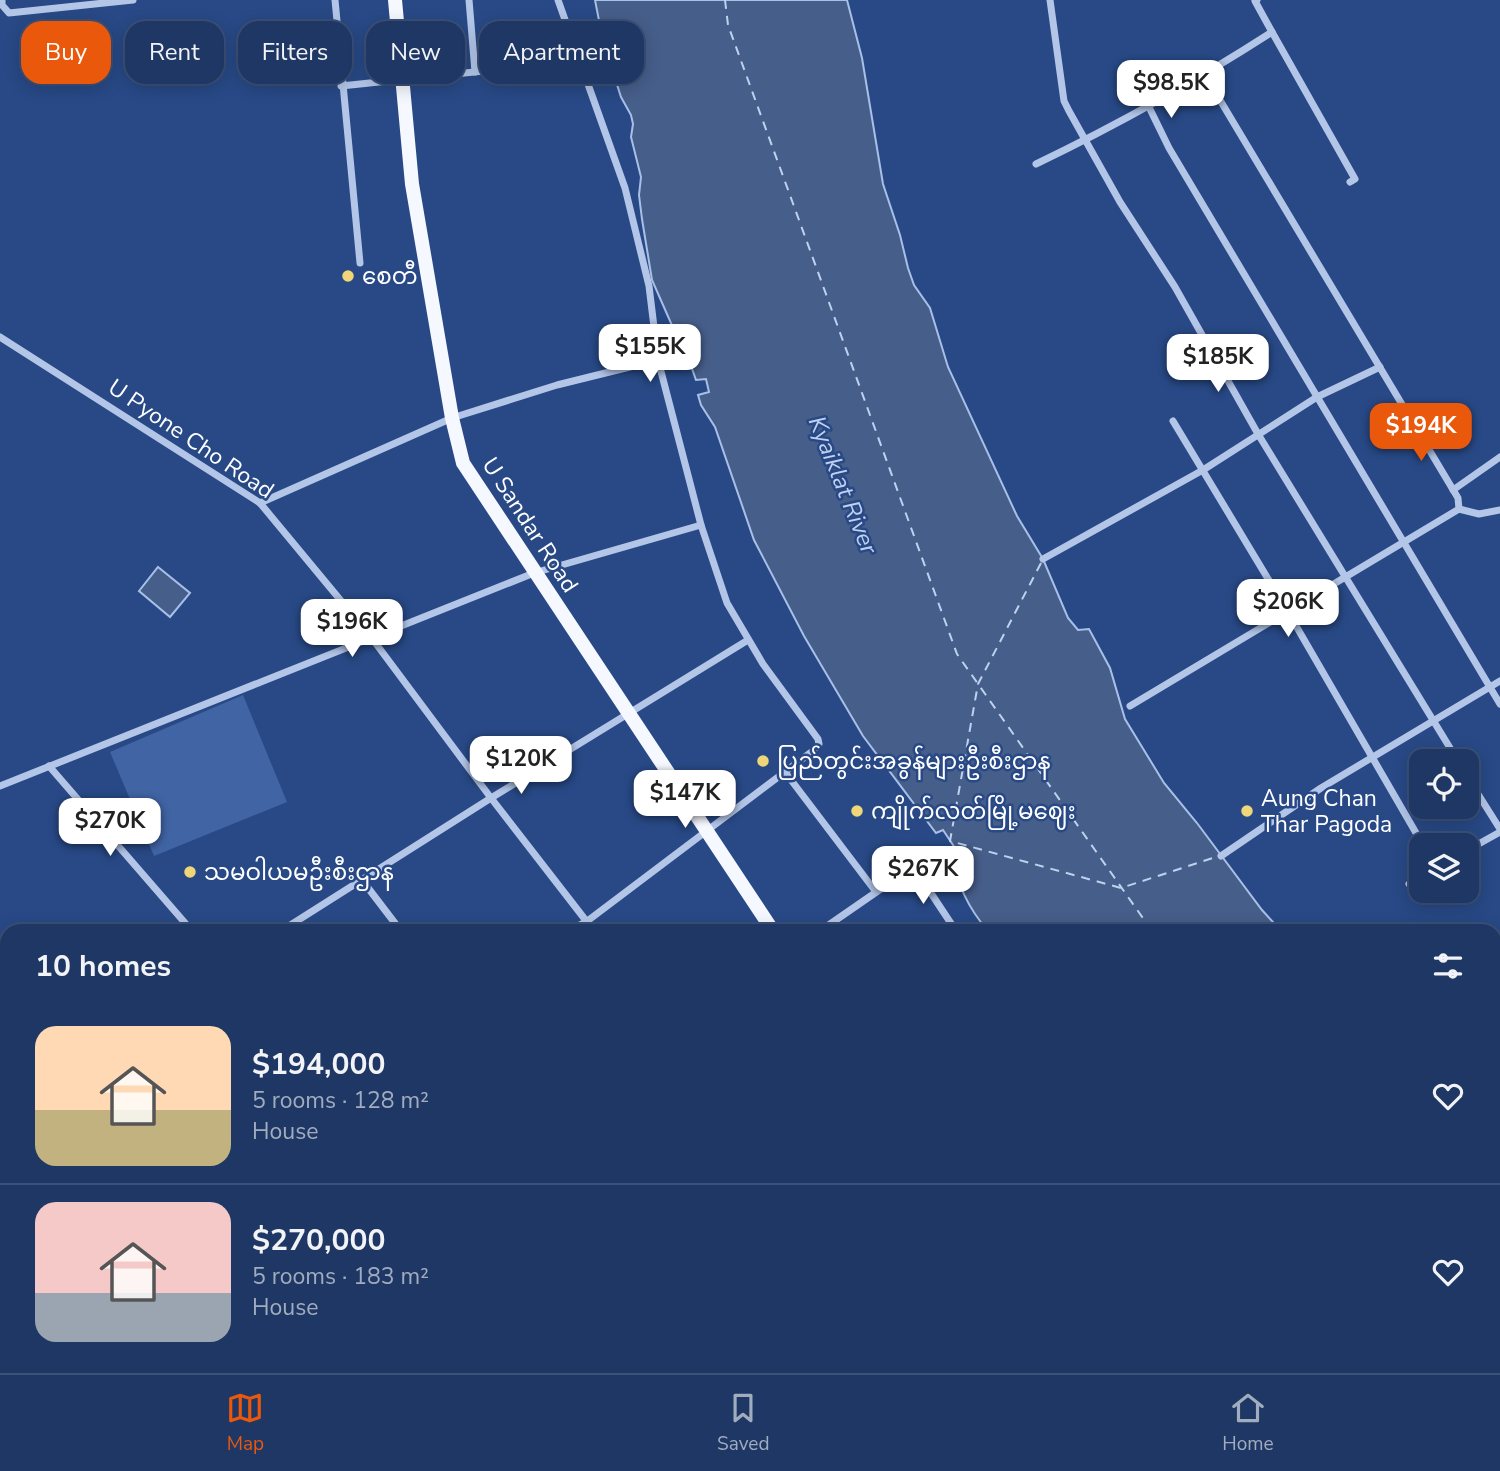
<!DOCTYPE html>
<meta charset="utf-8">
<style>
:root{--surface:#1e3764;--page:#2b426d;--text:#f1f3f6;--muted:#a1acbf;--line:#3c5178;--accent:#ea580c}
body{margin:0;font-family:"Nunito Sans","Noto Sans Myanmar",sans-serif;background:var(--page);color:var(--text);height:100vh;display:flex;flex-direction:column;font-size:26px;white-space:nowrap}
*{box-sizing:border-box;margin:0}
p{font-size:23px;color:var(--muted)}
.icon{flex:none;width:38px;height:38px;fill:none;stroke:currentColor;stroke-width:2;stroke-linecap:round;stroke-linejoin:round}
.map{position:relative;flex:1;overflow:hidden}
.side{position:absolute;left:0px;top:924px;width:1502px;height:450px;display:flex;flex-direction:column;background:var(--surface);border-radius:21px 21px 0 0;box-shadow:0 4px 18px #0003,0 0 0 2px var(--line)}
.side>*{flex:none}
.top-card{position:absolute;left:21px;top:21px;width:700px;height:63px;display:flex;gap:14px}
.tools{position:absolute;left:1409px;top:749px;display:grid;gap:14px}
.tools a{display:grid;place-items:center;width:70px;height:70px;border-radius:14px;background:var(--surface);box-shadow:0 4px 18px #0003,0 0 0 2px var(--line);font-size:35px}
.price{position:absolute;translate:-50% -60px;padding:0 16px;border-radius:14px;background:#fff;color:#222;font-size:23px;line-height:46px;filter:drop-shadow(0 2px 4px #0008)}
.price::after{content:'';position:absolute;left:50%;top:42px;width:21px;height:16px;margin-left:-10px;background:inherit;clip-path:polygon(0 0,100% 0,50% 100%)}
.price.on{background:var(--accent);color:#fff}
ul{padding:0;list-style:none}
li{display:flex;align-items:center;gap:21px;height:175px;padding:0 35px}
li+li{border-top:2px solid var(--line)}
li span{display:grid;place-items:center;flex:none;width:196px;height:140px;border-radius:21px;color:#555}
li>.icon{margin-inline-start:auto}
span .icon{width:84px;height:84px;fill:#fffc;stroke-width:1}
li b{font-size:30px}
h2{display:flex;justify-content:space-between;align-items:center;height:84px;padding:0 35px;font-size:30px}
.pill{padding:0 24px;border-radius:21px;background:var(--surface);box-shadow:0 4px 18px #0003,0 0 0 2px var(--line);font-size:24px;line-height:63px}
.pill.on{background:var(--accent);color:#fff}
.dock{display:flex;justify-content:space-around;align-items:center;height:98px;border-top:2px solid var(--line);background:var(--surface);font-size:19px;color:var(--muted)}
.dock a{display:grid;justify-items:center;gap:4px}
.dock .on{color:var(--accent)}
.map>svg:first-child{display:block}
</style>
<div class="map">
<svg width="1500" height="1373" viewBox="0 0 1500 1373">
<rect width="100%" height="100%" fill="#284986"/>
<path fill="#4064a4" d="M243,695L287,802L154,856L110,752Z"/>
<g fill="#465e8a" stroke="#a8c0e8" stroke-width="2">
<path d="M595,0H847L862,58L883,184L900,235L908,268L914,285L930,308L948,367L1017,516L1043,559L1068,618L1078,630L1089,629L1110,668L1125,719L1164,783L1197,823L1262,910L1281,931H988C970,910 957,886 954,859L959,854L943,830L936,833L863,736L804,636L754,540L715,427L701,405L698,395L709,392L706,379L696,380L690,363L680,352L678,339L652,280L642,219L639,195L641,177L631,137L633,124L631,115L621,97L603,41Z"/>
<path d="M158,567L190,593L170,617L139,591Z"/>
<path d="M1495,1165L1500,1171V1373H1301L1295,1367H1494Z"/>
<path d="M100,1367H454L459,1373H105Z"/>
</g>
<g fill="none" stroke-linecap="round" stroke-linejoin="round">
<g stroke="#bfd1ef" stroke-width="2" stroke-dasharray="9 7" stroke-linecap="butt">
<path d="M725,0L728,25L957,654L1152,931"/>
<path d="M1041,563L978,684L950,841L1121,888L1219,856"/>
<path d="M1453,1367L1457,1373"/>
</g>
<g stroke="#b3c6e8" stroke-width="7">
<path d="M2,0V5L9,13L133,0"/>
<path d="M335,0L360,263"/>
<path d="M469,0L475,72"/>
<path d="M558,0L625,188L649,286L658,360L701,525L727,603L763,664L818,739L819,744L814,750L586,922L568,931"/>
<path d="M1050,0L1064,101L1069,111L1120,202L1175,287L1258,434L1458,761"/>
<path d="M1257,0L1255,1L1272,32"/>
<path d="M341,86L580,61"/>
<path d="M1148,105L1169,148L1500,704"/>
<path d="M1036,164C1117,125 1196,81 1272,32L1355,179L1350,182"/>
<path d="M0,337L260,503L371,637L491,798L594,931"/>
<path d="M1173,421L1288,612L1423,845"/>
<path d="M1453,490L1500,457"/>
<path d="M260,503L452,418L557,385L658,360"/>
<path d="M1459,509L1479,514L1500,510"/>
<path d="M1043,559L1203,470L1317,397L1380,367"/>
<path d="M1130,706L1459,509L1458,498L1205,75"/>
<path d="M49,766L192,931"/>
<path d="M785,772L876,892"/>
<path d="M1466,775L1500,829"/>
<path d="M0,786L534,573L701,525"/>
<path d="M1466,851L1500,832"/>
<path d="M1221,856L1321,788L1500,681"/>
<path d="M913,866L956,931"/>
<path d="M362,880L401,931"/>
<path d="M1409,884L1421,877"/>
<path d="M281,931L491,798L748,640"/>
<path d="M820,931L927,857"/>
<path d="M0,1289L7,1298"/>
<path d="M0,1316L7,1309"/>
<path d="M62,1367L67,1373"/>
<path d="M552,1367L558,1373"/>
<path d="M744,1367L749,1373"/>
<path d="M936,1367L941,1373"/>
<path d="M1269,1367L1273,1373"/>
<path d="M799,1373L807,1367"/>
<path d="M1013,1373L1021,1367"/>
<path d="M1185,1373L1194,1367"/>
</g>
<g stroke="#f5f8fe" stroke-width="14">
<path d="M395,0L412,184L452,418L463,463L773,931"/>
<path d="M1112,1367L1117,1373"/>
</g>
</g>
<g fill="#efd779" stroke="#284986" stroke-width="2.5">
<circle cx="348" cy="276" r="7"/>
<circle cx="763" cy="761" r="7"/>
<circle cx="857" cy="811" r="7"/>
<circle cx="1247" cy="811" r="7"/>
<circle cx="190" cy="872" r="7"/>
</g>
<g text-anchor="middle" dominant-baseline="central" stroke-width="5" stroke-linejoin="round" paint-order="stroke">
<g font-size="23" fill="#fff" stroke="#284986" text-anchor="start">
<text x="362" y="276">စေတီ</text>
<text x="777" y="761">ပြည်တွင်းအခွန်များဦးစီးဌာန</text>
<text x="1261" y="798">Aung Chan<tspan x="1261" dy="26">Thar Pagoda</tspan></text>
<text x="871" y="811">ကျိုက်လတ်မြို့မဈေး</text>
<text x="204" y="872">သမဝါယမဦးစီးဌာန</text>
</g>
<g font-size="23" fill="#fff" stroke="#284986">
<text transform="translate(191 439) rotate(34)">U Pyone Cho Road</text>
<text transform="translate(530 525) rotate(57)">U Sandar Road</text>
</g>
<g font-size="24" font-style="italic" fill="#bfd1ef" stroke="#284986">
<text transform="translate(843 485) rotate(68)">Kyaiklat River</text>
</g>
</g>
</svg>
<div class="tools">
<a><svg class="icon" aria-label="locate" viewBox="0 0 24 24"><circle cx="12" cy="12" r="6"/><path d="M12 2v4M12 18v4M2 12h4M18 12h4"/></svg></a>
<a><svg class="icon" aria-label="layers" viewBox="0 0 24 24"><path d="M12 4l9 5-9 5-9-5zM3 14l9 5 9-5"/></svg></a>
</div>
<b class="price" style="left:1171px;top:120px">$98.5K</b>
<b class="price" style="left:650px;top:384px">$155K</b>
<b class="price" style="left:1218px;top:394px">$185K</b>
<b class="price on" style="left:1421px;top:463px">$194K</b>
<b class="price" style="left:1288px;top:639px">$206K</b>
<b class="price" style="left:352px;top:659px">$196K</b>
<b class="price" style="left:521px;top:796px">$120K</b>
<b class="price" style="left:685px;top:830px">$147K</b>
<b class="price" style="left:110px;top:858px">$270K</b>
<b class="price" style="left:923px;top:906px">$267K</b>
<div class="top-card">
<a class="pill on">Buy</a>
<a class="pill">Rent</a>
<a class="pill">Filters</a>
<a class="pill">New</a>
<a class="pill">Apartment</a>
</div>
<section class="side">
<h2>10 homes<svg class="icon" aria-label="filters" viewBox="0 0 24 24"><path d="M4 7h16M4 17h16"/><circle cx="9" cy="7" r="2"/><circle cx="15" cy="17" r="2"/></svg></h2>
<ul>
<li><span style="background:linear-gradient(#ffd9b3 60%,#c2b280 0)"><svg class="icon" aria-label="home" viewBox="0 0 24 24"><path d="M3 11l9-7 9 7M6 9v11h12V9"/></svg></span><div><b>$194,000</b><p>5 rooms · 128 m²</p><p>House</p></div><svg class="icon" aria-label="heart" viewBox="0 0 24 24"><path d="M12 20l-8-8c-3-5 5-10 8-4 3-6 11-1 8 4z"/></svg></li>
<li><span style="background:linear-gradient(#f6c9c9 65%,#9aa5b1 0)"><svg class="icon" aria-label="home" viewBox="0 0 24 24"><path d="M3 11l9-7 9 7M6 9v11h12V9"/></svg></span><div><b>$270,000</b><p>5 rooms · 183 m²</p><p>House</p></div><svg class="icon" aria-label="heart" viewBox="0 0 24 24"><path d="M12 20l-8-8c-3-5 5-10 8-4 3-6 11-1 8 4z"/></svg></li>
</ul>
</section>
</div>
<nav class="dock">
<a class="on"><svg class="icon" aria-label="map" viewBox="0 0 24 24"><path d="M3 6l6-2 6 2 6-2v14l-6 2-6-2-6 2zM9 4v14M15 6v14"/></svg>Map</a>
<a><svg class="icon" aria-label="saved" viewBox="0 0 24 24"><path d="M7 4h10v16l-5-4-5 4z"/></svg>Saved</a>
<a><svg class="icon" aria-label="home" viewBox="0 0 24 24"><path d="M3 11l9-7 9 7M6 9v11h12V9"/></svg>Home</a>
</nav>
